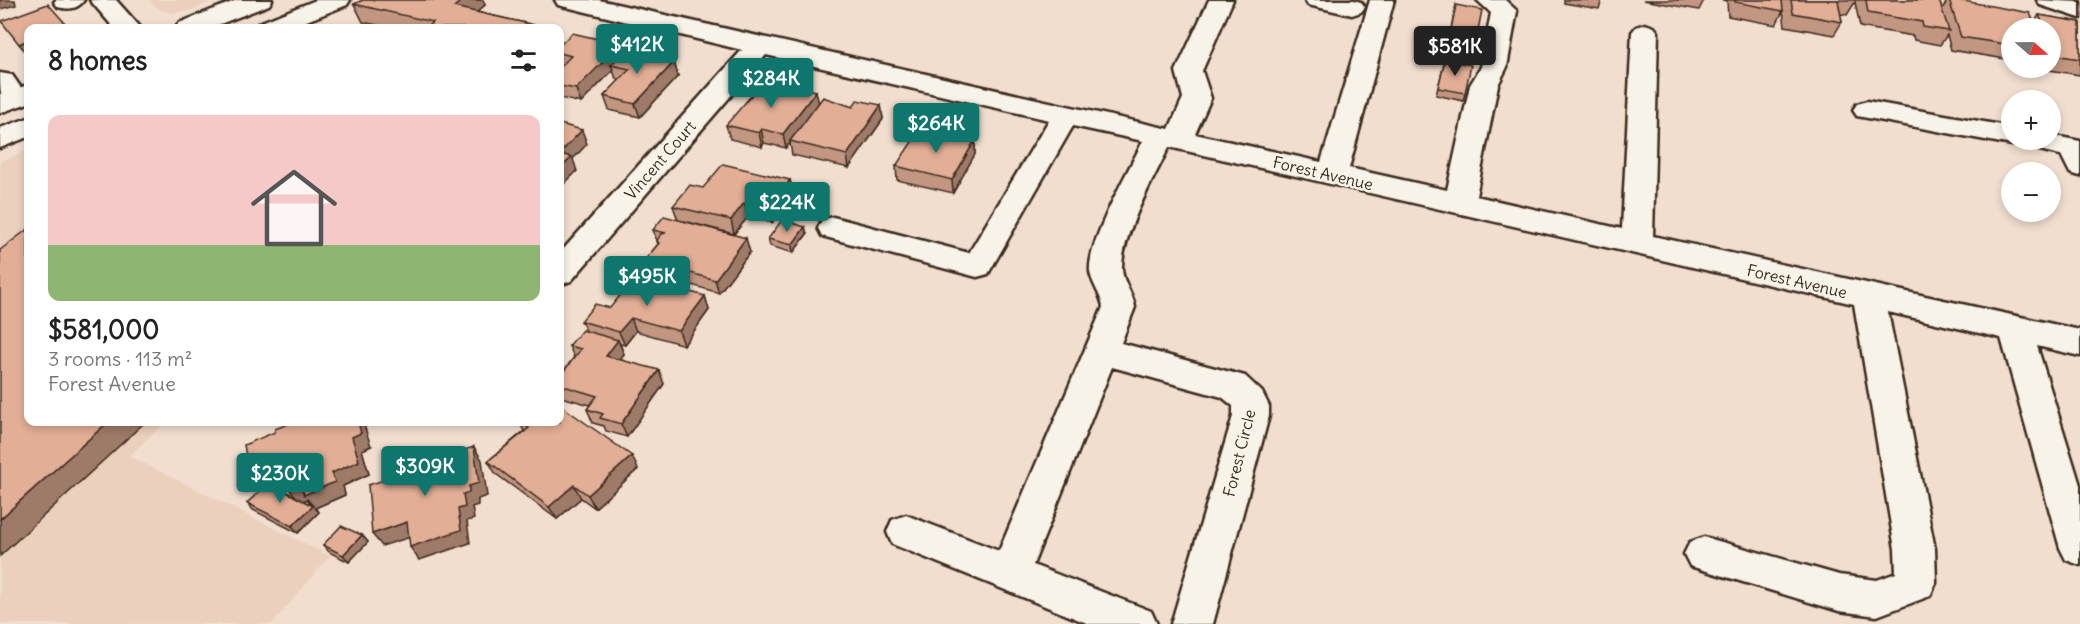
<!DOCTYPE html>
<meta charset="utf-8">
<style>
:root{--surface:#fff;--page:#f2f2f2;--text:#222;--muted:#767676;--line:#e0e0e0;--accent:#0f766e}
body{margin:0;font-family:Delius,sans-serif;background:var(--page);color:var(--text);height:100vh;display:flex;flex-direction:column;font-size:22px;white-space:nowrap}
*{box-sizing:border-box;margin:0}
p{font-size:20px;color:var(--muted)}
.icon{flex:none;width:33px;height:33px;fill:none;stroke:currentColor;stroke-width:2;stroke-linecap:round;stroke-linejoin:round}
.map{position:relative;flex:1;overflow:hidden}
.panel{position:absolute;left:24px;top:24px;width:540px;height:402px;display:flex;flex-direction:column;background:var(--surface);border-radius:12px;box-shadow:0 3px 9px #0003}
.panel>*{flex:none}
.needle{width:39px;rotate:110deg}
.tools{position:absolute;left:2001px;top:18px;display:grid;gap:12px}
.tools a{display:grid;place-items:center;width:60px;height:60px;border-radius:50%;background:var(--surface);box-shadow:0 3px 9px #0003;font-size:30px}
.price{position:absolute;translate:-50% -51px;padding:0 14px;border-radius:6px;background:var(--accent);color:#fff;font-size:20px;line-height:39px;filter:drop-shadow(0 2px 3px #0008)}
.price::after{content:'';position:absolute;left:50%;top:36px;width:18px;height:14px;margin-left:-9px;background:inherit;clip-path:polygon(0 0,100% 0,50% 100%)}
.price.active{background:#222;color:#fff}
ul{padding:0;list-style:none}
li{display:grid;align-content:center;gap:12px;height:318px;padding:0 24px}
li+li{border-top:2px solid var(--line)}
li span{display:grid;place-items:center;height:186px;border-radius:12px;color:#555}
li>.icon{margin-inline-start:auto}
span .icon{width:108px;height:108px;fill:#fffc;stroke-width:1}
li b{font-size:26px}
h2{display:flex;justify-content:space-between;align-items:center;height:72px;padding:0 24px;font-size:26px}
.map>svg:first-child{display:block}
</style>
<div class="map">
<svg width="2080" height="624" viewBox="0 0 2080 624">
<rect width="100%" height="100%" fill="#f1decf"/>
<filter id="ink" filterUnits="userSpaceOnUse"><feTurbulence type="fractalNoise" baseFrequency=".0167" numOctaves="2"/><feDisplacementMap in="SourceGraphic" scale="12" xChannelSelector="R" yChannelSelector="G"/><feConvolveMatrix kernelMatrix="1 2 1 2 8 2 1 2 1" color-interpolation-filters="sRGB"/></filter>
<g filter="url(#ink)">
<g fill="#ecd0be">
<path d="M149,0H215L192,10L175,13L160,10Z"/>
<path d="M28,150V422H165L129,456L330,556L272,624H0V162Z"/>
</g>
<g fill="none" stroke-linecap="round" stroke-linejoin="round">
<defs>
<g id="minor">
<path d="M56,0H84C78,9 69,10 58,7L54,2Z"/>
<path d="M90,0H116L141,28H114Z"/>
<path d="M555,0H599L1169,129L1183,98L1176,71L1209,0H1233L1202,71L1211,98L1195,134L1321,162L1370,0H1394L1349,168L1447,190L1470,85L1481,67L1491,13L1477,0H1505L1517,11L1507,67L1498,85L1476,196L1622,229L1632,32L1636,27L1645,24L1654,27L1658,32L1653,236L2080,330V356L2037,346L2080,485V565L2066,560L2060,548L2001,338L1888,312L1935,549L1936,583L1930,596L1877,616L1839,611L1690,566L1684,554L1690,542L1704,537L1839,575L1877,580L1896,573L1895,549L1854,304L1169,147C1154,178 1122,234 1122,268C1122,282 1133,293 1135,307L1121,343L1245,376L1262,392L1269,406V416L1213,624H1171L1233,416V406L1222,397L1112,367L1033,565L1151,611L1157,624H1089L892,544L887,532L892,520L906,515L999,551L1103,307C1101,294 1092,284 1090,272C1087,242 1129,170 1143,141L1073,126L988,274L977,277L822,236L818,228L822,220L833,217L969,253L1049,120L766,55L571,281L560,285V253L742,50L558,5Z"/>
<path d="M1305,0H1354L1361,2L1365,7L1361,12L1352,15L1308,5Z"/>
<path d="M2037,0L2080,2V18L2040,5Z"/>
<path d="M0,73L12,75L28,98L25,104C0,111 0,94 0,73Z"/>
<path d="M1867,101L2012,127V140H2050V135L2080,141V176L2070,173L2061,155C2050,153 2019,144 2012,145L1857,116L1853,110L1857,104Z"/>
</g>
<g id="major">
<path d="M237,0H272L269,5L210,28H175L179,23Z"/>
<path d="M316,0H350L347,5L289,28H255L259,23Z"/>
<path d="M28,85V103L0,113V94Z"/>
<path d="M28,118V137L0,148V128Z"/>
</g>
</defs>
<use href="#minor" stroke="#3b2a1e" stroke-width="5"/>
<use href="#major" stroke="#3b2a1e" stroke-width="5"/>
<use href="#minor" fill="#f7f3e8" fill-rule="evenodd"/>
<use href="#major" fill="#f7f3e8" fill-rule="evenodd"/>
</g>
<g fill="#c29681" stroke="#3b2a1e" stroke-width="1.5" fill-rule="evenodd">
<path d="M363,0H483L485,5L477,12L534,25L535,28H391L363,22L354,4Z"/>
<path d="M1564,0H1602L1599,9L1564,3Z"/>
<path d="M1643,0H1704L1699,10Z"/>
<path d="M1722,0H1939L1942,9L1948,0H1958L2034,23L2039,15L2080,22V75L2044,69V68H2050V28H2012V60L1951,50L1947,35L1940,45L1914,40L1913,36L1860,27L1855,2L1847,15L1840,14L1842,22L1834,35L1785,26L1783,11L1776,25L1728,16L1727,1Z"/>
<path d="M1456,5L1474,50L1472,57L1446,52Z"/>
<path d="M560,45L616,49L618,58L653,51L655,60L674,62L678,76L640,117L609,110L604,96L620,80L616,79L613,70L581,103L560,98V67L561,66H560Z"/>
<path d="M1445,60L1465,93L1463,101L1436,95Z"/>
<path d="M818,103L853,107L881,105L883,119L849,168L792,155L790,143L786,148L764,143L762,147L730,139L726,125Z"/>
<path d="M975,140V154L953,193L897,180L896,166Z"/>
<path d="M790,180L793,193L772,223L748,217L734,234L684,221L750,252L719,293L650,273L645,260L658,244L653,230L678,220L673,206L703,188Z"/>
<path d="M805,227L807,234L793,253L770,246L768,239Z"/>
<path d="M705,296L709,310L684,345L636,331L625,345L620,344L624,354L620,359L664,384L627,437L606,431L604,426L593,423L587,409L590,405L561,397L560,394V376L574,357L569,346L586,331L581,321L610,308Z"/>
<path d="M519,422H560L638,469L595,508L581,498L557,519L496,474L488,461L524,431Z"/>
<path d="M275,432L371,446L362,450L369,474L343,486L345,495L315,508L319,512L298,533L253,510L247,503L261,490ZM287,479L296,497L273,485ZM307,499L313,505L303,501Z"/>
<path d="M362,535L368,542L349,562L329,552L323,545Z"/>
</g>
<g fill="#9e7a69" stroke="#3b2a1e" stroke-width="1.5">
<path d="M0,0H15L16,5L0,9Z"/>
<path d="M462,0H483L485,5L462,25L454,7Z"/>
<path d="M65,23L68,28H53Z"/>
<path d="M28,40V55L19,44Z"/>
<path d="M611,42L614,51L616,49L620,63L611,65L613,70L581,103L576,89L605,47Z"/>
<path d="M653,51L657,65L646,58Z"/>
<path d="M674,62L678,76L640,117L635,104Z"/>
<path d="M816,91L819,104L790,141V143L786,148L783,134Z"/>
<path d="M881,105L883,119L849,168L847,155Z"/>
<path d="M761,129L764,143L762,147L759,133Z"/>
<path d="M582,130L587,144L573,159L577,171L561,187L560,182V153Z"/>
<path d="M975,140V154L953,193L952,180Z"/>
<path d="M790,180L793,193L772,223L769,209Z"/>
<path d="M744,203L748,217L734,234L731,220Z"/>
<path d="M805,227L807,234L793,253L792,245Z"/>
<path d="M746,238L750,252L719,293L715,280Z"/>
<path d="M705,296L709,310L684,345L679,331Z"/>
<path d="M631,318L636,331L625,345L619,332Z"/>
<path d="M618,340L624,354L612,369L606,356Z"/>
<path d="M659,370L664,384L627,437L621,424Z"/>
<path d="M108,422H145L0,556V519Z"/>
<path d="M358,422H363L371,446L362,450L369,474L343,486L345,495L315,508L319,512L298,533L292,526L313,506L307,499L301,502L289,489L301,484L332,473L352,437Z"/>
<path d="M474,447L482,460L487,496L478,499V505L472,507L474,519L467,521L470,543L419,560L410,547L458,509L463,494L469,486Z"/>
<path d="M632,456L638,469L595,508L588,495Z"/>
<path d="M283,463L294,476L262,490L250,477Z"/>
<path d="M574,485L581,498L557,519L549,507Z"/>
<path d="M407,522L417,535L382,546L372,534Z"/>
<path d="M362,535L368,542L349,562L343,555Z"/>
</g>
<g fill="#e2ae96" stroke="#3b2a1e" stroke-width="1.5">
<path d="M363,0H462L454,7L534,25L529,28H425L433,22L354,4Z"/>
<path d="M1735,0H1782L1783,11L1735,2Z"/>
<path d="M1791,0H1838L1842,22L1793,13Z"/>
<path d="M1866,0H1939L1949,31L1923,27L1922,22L1868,13Z"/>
<path d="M1949,0H1958L2030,13L2036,28H2012V45L1961,37Z"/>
<path d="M48,4L65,23L53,28H28V40L19,44L1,21Z"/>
<path d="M1456,5L1482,10L1474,50L1448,44Z"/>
<path d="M2039,15L2080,22V59L2055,55L2050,44V28H2045Z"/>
<path d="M572,33L611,42L605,47L616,49L576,89L560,86V67L571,56L560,53V45Z"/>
<path d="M630,46L653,51L646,58L674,62L635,104L604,96L630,69L611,65Z"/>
<path d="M1445,60L1471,65L1465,93L1438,88Z"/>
<path d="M761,84L789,90L793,85L816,91L783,134L761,129L759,133L726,125Z"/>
<path d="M823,97L853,107L857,100L881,105L847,155L790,141Z"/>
<path d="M560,124L582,130L560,153Z"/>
<path d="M921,128L975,140L952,180L896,166Z"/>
<path d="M560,154L572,157L560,169Z"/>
<path d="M723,164L790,180L769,209L744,203L731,220L673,206L690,185L703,188Z"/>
<path d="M664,216L746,238L715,280L645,260L659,243L657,241L661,234L666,233L653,230Z"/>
<path d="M782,220L805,227L792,245L768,239Z"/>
<path d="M28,229V422H108L0,519V250Z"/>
<path d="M635,277L705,296L679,331L631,318L619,332L581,321L595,304L610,308Z"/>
<path d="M582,330L618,340L606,356L659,370L621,424L600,418L603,414L587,409L597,396L560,385V376L581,349L569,346Z"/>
<path d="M560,405L632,456L588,495L574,485L549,507L488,461L529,428L520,422H560Z"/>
<path d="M293,422H358L361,433L352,437L359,461L332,473L335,482L304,495L301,484L289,489L283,463L250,477L244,445L275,432V429Z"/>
<path d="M474,447L479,483L469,486V492L463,494L465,507L458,509L461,530L410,547L407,522L372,534L368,485L410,472V467Z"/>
<path d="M269,483L313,506L292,526L247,503Z"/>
<path d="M341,526L362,535L343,555L323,545Z"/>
</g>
</g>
<g text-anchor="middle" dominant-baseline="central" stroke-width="5" stroke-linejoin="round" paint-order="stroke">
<g font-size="16" fill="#3b2a1e" stroke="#f7f3e8">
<text transform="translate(660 160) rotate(-49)">Vincent Court</text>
<text transform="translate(1323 173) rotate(13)">Forest Avenue</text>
<text transform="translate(1797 281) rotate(13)">Forest Avenue</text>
<text transform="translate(1239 453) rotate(-76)">Forest Circle</text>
</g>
</g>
</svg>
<div class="tools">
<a><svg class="needle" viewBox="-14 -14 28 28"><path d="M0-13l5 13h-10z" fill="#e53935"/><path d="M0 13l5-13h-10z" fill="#767676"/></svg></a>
<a>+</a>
<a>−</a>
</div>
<b class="price" style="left:637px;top:75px">$412K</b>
<b class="price active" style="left:1455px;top:77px">$581K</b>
<b class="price" style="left:771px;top:109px">$284K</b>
<b class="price" style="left:936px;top:154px">$264K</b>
<b class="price" style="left:787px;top:233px">$224K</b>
<b class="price" style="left:647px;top:307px">$495K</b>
<b class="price" style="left:425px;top:497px">$309K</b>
<b class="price" style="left:280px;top:504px">$230K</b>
<section class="panel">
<h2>8 homes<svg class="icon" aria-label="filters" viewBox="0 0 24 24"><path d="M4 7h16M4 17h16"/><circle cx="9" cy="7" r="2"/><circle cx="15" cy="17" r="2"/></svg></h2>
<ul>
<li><span style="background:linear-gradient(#f6c9c9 70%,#8fb573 0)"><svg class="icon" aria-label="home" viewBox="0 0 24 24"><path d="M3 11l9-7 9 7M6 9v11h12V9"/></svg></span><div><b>$581,000</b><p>3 rooms · 113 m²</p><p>Forest Avenue</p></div></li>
</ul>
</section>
</div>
